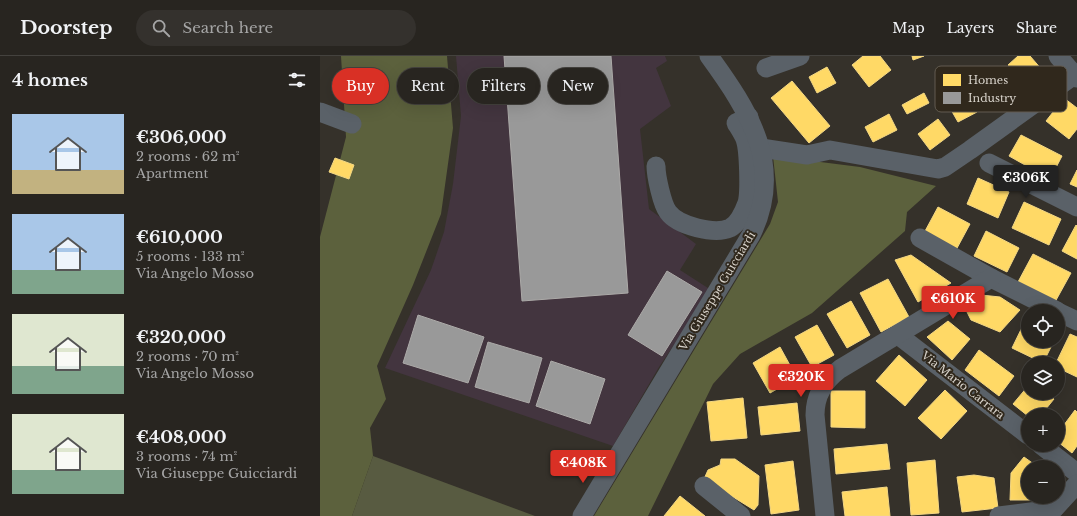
<!DOCTYPE html>
<meta charset="utf-8">
<style>
:root{--surface:#282520;--page:#34312d;--text:#f1f3f6;--muted:#a5a5a5;--line:#44423e;--accent:#d93025}
body{margin:0;font-family:"Libre Baskerville",serif;background:var(--page);color:var(--text);height:100vh;display:flex;flex-direction:column;font-size:15px;white-space:nowrap}
*{box-sizing:border-box;margin:0}
p{font-size:13px;color:var(--muted)}
.icon{flex:none;width:22px;height:22px;fill:none;stroke:currentColor;stroke-width:2;stroke-linecap:round;stroke-linejoin:round}
.map{position:relative;flex:1;overflow:hidden}
.panel{display:flex;flex-direction:column;background:var(--surface);width:320px}
.panel>*{flex:none}
.banner{position:absolute;left:12px;top:12px;width:380px;height:36px;display:flex;gap:8px}
.tools{position:absolute;left:701px;top:248px;display:grid;gap:8px}
.tools a{display:grid;place-items:center;width:44px;height:44px;border-radius:50%;background:var(--surface);box-shadow:0 4px 16px #0002,0 0 0 1px var(--line);font-size:20px}
.price{position:absolute;translate:-50% -34px;padding:0 9px;border-radius:4px;background:var(--accent);color:#fff;font-size:13px;line-height:26px;filter:drop-shadow(0 1px 2px #0008)}
.price::after{content:'';position:absolute;left:50%;top:24px;width:12px;height:9px;margin-left:-6px;background:inherit;clip-path:polygon(0 0,100% 0,50% 100%)}
.price.current{background:#222;color:#fff}
ul{padding:0;list-style:none}
li{display:flex;align-items:center;gap:12px;height:100px;padding:0 12px}
li span{display:grid;place-items:center;flex:none;width:112px;height:80px;border-radius:0px;color:#555}
li>.icon{margin-inline-start:auto}
span .icon{width:48px;height:48px;fill:#fffc;stroke-width:1}
li b{font-size:17px}
h2{display:flex;justify-content:space-between;align-items:center;height:48px;padding:0 12px;font-size:17px}
.pill{padding:0 14px;border-radius:18px;background:var(--surface);box-shadow:0 4px 16px #0002,0 0 0 1px var(--line);font-size:14px;line-height:36px}
.pill.current{background:var(--accent);color:#fff}
header{display:flex;align-items:center;gap:24px;box-sizing:border-box;height:56px;padding:0 20px;background:var(--surface);border-bottom:1px solid var(--line)}
header strong{font-size:19px}
nav{display:flex;gap:22px;margin-inline-start:auto;font-size:14px}
.search{width:280px;height:36px;background:var(--page);display:flex;align-items:center;gap:10px;box-sizing:border-box;padding:0 14px;border-radius:22px;color:var(--muted);font-size:15px}
main{display:flex;flex:1;min-height:0}
.map>svg:first-child{display:block}
</style>
<header>
<strong>Doorstep</strong>
<div class="search"><svg class="icon" aria-label="search" viewBox="0 0 24 24"><circle cx="10" cy="10" r="6"/><path d="M15 15l6 6"/></svg>Search here</div>
<nav><a>Map</a><a>Layers</a><a>Share</a></nav>
</header>
<main>
<section class="panel">
<h2>4 homes<svg class="icon" aria-label="filters" viewBox="0 0 24 24"><path d="M4 7h16M4 17h16"/><circle cx="9" cy="7" r="2"/><circle cx="15" cy="17" r="2"/></svg></h2>
<ul>
<li><span style="background:linear-gradient(#a9c7e8 70%,#c2b280 0)"><svg class="icon" aria-label="home" viewBox="0 0 24 24"><path d="M3 11l9-7 9 7M6 9v11h12V9"/></svg></span><div><b>€306,000</b><p>2 rooms · 62 m²</p><p>Apartment</p></div></li>
<li><span style="background:linear-gradient(#a9c7e8 70%,#7fa58c 0)"><svg class="icon" aria-label="home" viewBox="0 0 24 24"><path d="M3 11l9-7 9 7M6 9v11h12V9"/></svg></span><div><b>€610,000</b><p>5 rooms · 133 m²</p><p>Via Angelo Mosso</p></div></li>
<li><span style="background:linear-gradient(#dfe7d0 65%,#7fa58c 0)"><svg class="icon" aria-label="home" viewBox="0 0 24 24"><path d="M3 11l9-7 9 7M6 9v11h12V9"/></svg></span><div><b>€320,000</b><p>2 rooms · 70 m²</p><p>Via Angelo Mosso</p></div></li>
<li><span style="background:linear-gradient(#dfe7d0 70%,#7fa58c 0)"><svg class="icon" aria-label="home" viewBox="0 0 24 24"><path d="M3 11l9-7 9 7M6 9v11h12V9"/></svg></span><div><b>€408,000</b><p>3 rooms · 74 m²</p><p>Via Giuseppe Guicciardi</p></div></li>
</ul>
</section>
<div class="map">
<svg width="757" height="460" viewBox="0 0 757 460">
<rect width="100%" height="100%" fill="#35312a"/>
<path fill="#43353f" d="M136,0H345L347,5L336,12L351,50L320,73L329,153L376,188L360,214L391,234L339,311L293,390L65,312L111,214L124,176L133,128L141,60Z"/>
<path fill="#585b41" d="M53,400L215,460H32Z"/>
<g fill="#5c613d">
<path d="M21,0H127L133,72L121,158L93,229L57,310L66,343L50,372L53,400L32,460H0V181L26,81Z"/>
<path d="M453,100L540,111L616,130L587,156L585,175L492,257L420,298L393,328L328,460H274L450,168L458,146Z"/>
</g>
<g fill="#ffd966" stroke="#f3d784">
<path d="M543,0H560L571,14L549,31L532,9Z"/>
<path d="M592,0H604L593,4Z"/>
<path d="M698,0H710L723,15L707,29L688,9Z"/>
<path d="M507,11L516,27L497,37L489,21Z"/>
<path d="M637,20L657,56L638,66L618,31Z"/>
<path d="M472,25L510,70L489,87L451,42Z"/>
<path d="M604,37L609,47L587,58L582,49Z"/>
<path d="M744,42L757,52V73L749,83L726,65Z"/>
<path d="M569,58L577,74L553,86L545,71Z"/>
<path d="M618,63L630,79L610,94L598,78Z"/>
<path d="M701,79L742,100L730,123L689,100Z"/>
<path d="M15,102L34,109L29,123L9,116Z"/>
<path d="M757,114V131L750,128Z"/>
<path d="M658,122L689,136L678,162L647,148Z"/>
<path d="M704,146L741,163L729,189L692,172Z"/>
<path d="M618,151L650,168L636,194L604,177Z"/>
<path d="M756,169L757,170V203L742,195Z"/>
<path d="M666,175L699,192L687,216L654,200Z"/>
<path d="M713,198L751,217L735,246L698,226Z"/>
<path d="M591,199L631,227L598,246L575,204Z"/>
<path d="M568,223L589,261L561,276L540,237Z"/>
<path d="M661,239L680,241L700,254L680,276L651,264L643,248Z"/>
<path d="M531,245L550,279L527,292L507,258Z"/>
<path d="M708,259V285H734L723,307L692,292Z"/>
<path d="M628,265L650,283L632,304L607,281Z"/>
<path d="M497,269L514,299L492,311L475,281Z"/>
<path d="M750,278L757,281V321L738,312V307H736Z"/>
<path d="M460,291L477,322L450,337L433,307Z"/>
<path d="M659,294L694,320L679,340L645,314Z"/>
<path d="M579,299L607,324L585,350L556,325Z"/>
<path d="M708,330V337H726L734,343L721,359L708,360L693,348Z"/>
<path d="M625,334L647,355L621,383L598,362Z"/>
<path d="M511,335H545V372L511,371Z"/>
<path d="M423,342L427,382L391,385L387,346Z"/>
<path d="M477,347L480,375L441,379L438,351Z"/>
<path d="M755,354L757,356V390L752,397L738,386V377Z"/>
<path d="M567,388L570,413L516,418L514,393Z"/>
<path d="M704,401L718,411H708V441H731L717,444H690L691,417Z"/>
<path d="M401,403H415L439,420L438,449L434,454L384,423L388,414L400,409Z"/>
<path d="M615,404L619,457L591,459L587,407Z"/>
<path d="M473,405L479,454L451,458L445,409Z"/>
<path d="M654,419L674,422L678,452L642,456L637,421Z"/>
<path d="M567,431L570,460H525L522,436Z"/>
<path d="M360,440L385,460H344Z"/>
</g>
<g fill="#999" stroke="#acaaa8">
<path d="M184,0H291L308,237L202,245Z"/>
<path d="M347,215L382,236L342,300L308,279Z"/>
<path d="M98,259L164,281L148,327L83,307Z"/>
<path d="M168,286L222,302L209,347L155,331Z"/>
<path d="M231,305L285,323L270,368L216,350Z"/>
</g>
<g fill="none" stroke-linecap="round" stroke-linejoin="round">
<g stroke="#5a6168" stroke-width="19">
<path d="M738,0L757,22"/>
<path d="M446,12L480,0"/>
<path d="M0,56L32,68"/>
<path d="M441,92L487,99L510,94L618,113L625,111L650,94L757,17"/>
<path d="M669,107L757,151"/>
<path d="M336,110C336,120 342,148 348,156C358,170 395,179 410,172C418,168 424,155 427,147C430,137 429,94 425,83C423,78 419,72 416,67L429,61"/>
<path d="M600,182L671,222L737,255"/>
<path d="M738,256L757,265"/>
<path d="M578,279L708,379"/>
<path d="M721,389L757,417"/>
<path d="M384,430L421,460"/>
<path d="M262,460L431,179C465,110 429,55 389,0"/>
<path d="M505,460L495,359C495,339 504,325 520,313L671,222"/>
<path d="M679,460L734,453L757,428"/>
</g>
</g>
<g text-anchor="middle" dominant-baseline="central" stroke-width="4" stroke-linejoin="round" paint-order="stroke">
<g font-size="11" fill="#d7d2ca" stroke="#30281c">
<text transform="translate(397 235) rotate(-59)">Via Giuseppe Guicciardi</text>
<text transform="translate(643 329) rotate(38)">Via Mario Carrara</text>
</g>
</g>
<rect x="615" y="10" width="132" height="46" rx="6" fill="#30281c" stroke="#625b50" stroke-width="1"/>
<rect x="623" y="18" width="18" height="12" fill="#ffd966"/>
<rect x="623" y="36" width="18" height="12" fill="#999"/>
<g font-size="11" fill="#d7d2ca">
<text x="648" y="28">Homes</text>
<text x="648" y="46">Industry</text>
</g>
</svg>
<div class="tools">
<a><svg class="icon" aria-label="locate" viewBox="0 0 24 24"><circle cx="12" cy="12" r="6"/><path d="M12 2v4M12 18v4M2 12h4M18 12h4"/></svg></a>
<a><svg class="icon" aria-label="layers" viewBox="0 0 24 24"><path d="M12 4l9 5-9 5-9-5zM3 14l9 5 9-5"/></svg></a>
<a>+</a>
<a>−</a>
</div>
<b class="price current" style="left:706px;top:143px">€306K</b>
<b class="price" style="left:633px;top:264px">€610K</b>
<b class="price" style="left:481px;top:342px">€320K</b>
<b class="price" style="left:263px;top:428px">€408K</b>
<div class="banner">
<a class="pill current">Buy</a>
<a class="pill">Rent</a>
<a class="pill">Filters</a>
<a class="pill">New</a>
</div>
</div>
</main>
